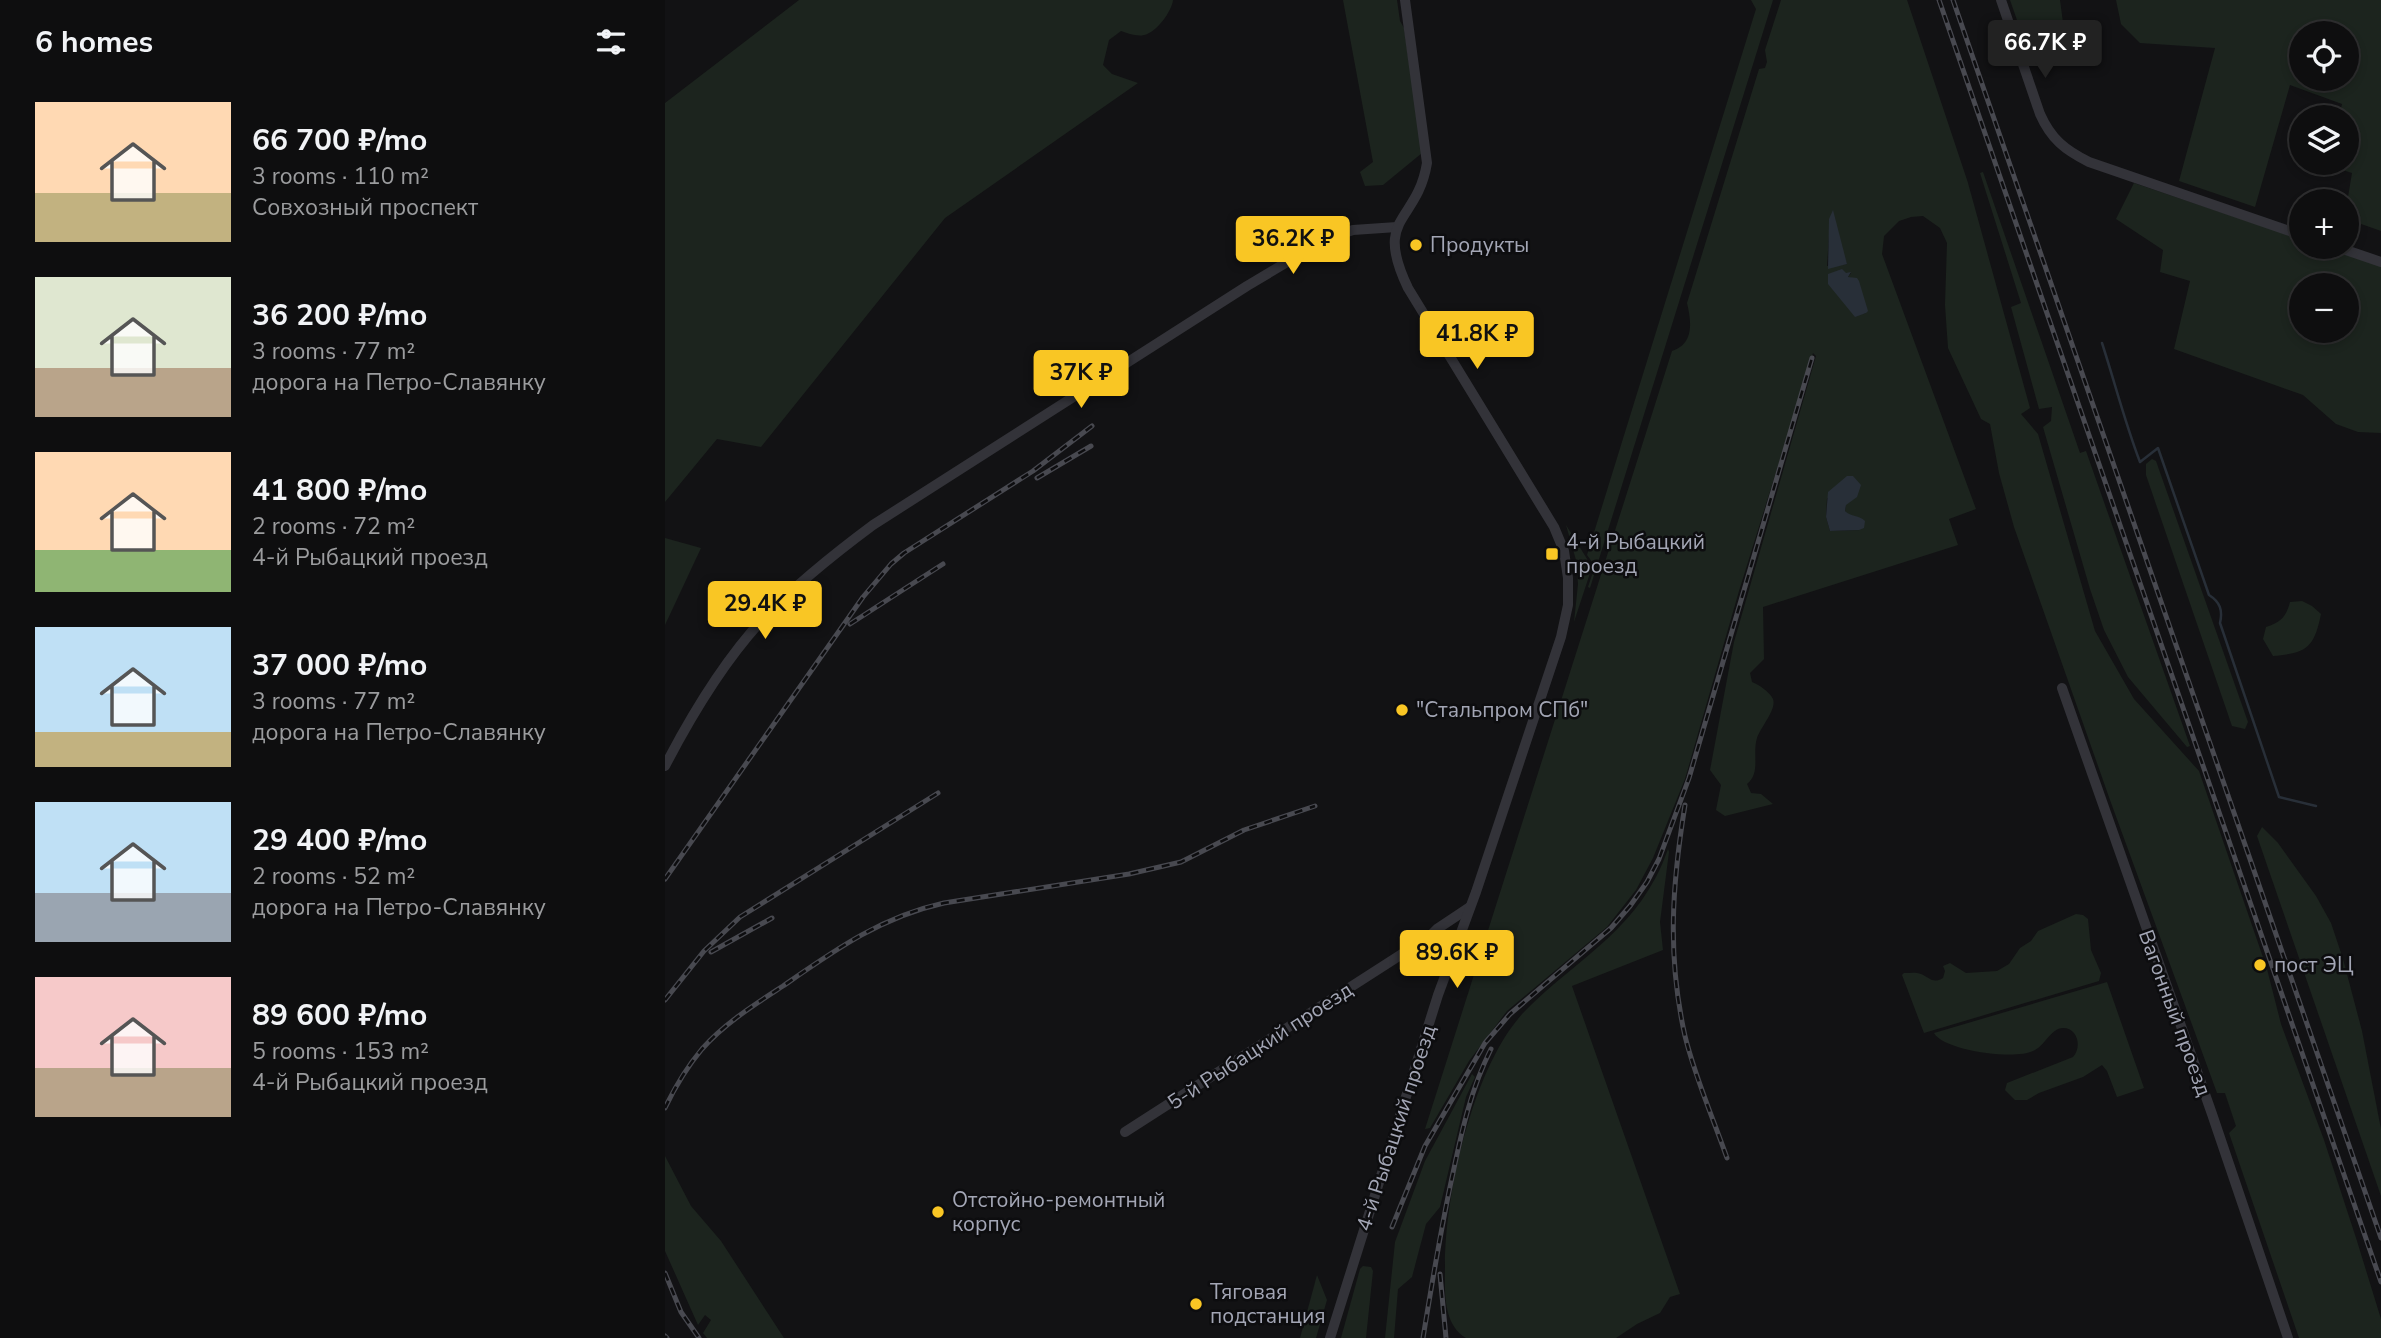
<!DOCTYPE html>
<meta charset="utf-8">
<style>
:root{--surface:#0e0e0f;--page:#1c1c1d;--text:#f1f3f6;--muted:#9b9c9e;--line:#2e2e2f;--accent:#f9c624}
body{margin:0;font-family:"Nunito Sans",sans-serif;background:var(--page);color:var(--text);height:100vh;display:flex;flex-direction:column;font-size:26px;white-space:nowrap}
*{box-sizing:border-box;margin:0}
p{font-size:23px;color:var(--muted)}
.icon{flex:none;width:38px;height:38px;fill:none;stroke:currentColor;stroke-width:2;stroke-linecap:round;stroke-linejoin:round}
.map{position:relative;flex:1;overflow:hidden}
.panel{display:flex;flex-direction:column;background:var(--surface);width:665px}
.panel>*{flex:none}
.controls{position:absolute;left:1624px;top:21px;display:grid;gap:14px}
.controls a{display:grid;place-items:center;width:70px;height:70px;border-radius:50%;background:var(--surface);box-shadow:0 4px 10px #0003,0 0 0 2px var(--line);font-size:35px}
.price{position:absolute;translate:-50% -60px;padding:0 16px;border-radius:7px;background:var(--accent);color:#111;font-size:23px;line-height:46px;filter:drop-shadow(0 2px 4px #0008)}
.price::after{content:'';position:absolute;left:50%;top:42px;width:21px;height:16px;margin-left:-10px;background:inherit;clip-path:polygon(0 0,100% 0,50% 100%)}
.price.active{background:#222;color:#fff}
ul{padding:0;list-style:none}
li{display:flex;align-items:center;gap:21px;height:175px;padding:0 35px}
li span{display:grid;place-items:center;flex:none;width:196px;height:140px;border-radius:0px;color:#555}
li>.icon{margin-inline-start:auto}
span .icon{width:84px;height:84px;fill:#fffc;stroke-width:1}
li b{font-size:30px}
h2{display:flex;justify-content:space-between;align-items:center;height:84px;padding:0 35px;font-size:30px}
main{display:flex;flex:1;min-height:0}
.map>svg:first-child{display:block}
</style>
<main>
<section class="panel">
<h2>6 homes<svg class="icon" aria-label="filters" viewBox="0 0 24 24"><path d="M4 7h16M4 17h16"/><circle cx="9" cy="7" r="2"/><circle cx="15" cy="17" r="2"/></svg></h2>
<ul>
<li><span style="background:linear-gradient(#ffd9b3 65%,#c2b280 0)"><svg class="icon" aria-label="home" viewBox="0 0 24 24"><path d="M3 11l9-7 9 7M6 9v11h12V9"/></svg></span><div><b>66 700 ₽/mo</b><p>3 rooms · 110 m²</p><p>Совхозный проспект</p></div></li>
<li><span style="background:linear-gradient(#dfe7d0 65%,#b9a48a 0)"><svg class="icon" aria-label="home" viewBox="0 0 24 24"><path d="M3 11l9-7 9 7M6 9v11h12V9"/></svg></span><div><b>36 200 ₽/mo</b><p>3 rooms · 77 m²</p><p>дорога на Петро-Славянку</p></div></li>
<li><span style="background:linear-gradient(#ffd9b3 70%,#8fb573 0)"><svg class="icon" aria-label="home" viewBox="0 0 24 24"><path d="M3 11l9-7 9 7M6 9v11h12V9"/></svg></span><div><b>41 800 ₽/mo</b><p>2 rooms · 72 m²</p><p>4-й Рыбацкий проезд</p></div></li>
<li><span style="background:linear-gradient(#bfe0f5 75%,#c2b280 0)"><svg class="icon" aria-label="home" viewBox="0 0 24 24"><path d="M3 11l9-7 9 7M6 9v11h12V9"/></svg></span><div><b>37 000 ₽/mo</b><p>3 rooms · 77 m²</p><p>дорога на Петро-Славянку</p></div></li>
<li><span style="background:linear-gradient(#bfe0f5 65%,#9aa5b1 0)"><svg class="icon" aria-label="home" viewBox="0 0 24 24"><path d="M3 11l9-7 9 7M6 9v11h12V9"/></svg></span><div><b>29 400 ₽/mo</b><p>2 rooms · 52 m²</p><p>дорога на Петро-Славянку</p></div></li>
<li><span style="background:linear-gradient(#f6c9c9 65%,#b9a48a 0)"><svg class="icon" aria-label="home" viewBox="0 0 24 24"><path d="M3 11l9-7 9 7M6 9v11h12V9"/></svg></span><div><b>89 600 ₽/mo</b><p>5 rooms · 153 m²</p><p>4-й Рыбацкий проезд</p></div></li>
</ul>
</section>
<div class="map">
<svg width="1716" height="1338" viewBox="0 0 1716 1338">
<rect width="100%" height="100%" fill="#121214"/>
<g fill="#1c241e" fill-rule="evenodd">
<path d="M134,0H508C507,11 491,33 479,35C471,37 463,33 456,31L444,40L438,65L447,74L473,83L280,218L96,447L52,439L0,502V103Z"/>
<path d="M678,0H732L735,21L739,28L757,153L718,185L700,186L695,172L708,162Z"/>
<path d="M1086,0H1108L925,588L923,587L930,566L922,555L1091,9Z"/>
<path d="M1116,0H1242L1303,183L1365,408L1356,414L1373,434L1430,631L1469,699L1534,771L1602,969L1616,1024L1659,1140L1692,1241L1716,1319V1338H1634L1564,1133L1571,1126L1560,1093H1552L1445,800L1349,527L1334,473L1325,424L1316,419L1283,348L1280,305L1282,243L1275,228L1258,216L1246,217L1234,221L1219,236L1217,254L1311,509L1284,519L1293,545L1098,607L1099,659L1085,673L1087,682C1094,685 1104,691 1108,699C1112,709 1095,728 1092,738C1087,754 1096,773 1082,784L1086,793L1096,794L1108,804L1060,816L1051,810L1056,785L1045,770L1069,642L1151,356L1148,353L1074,591L1020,779L988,858L971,890L942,927L842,1011L804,1061L765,1128L760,1129L1007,351C1030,344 1026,320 1022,303L1094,69L1100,68L1102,62L1100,50ZM1165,221L1182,264L1162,266ZM1186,273L1183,277L1186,278L1201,313L1193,315L1181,274ZM1162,498L1181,505L1180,511L1194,530L1165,531L1161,517Z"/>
<path d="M1345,0H1395L1399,30L1362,49Z"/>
<path d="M1451,0H1716V231L1682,219V203L1687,173L1662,165V163H1682V117H1674L1677,104L1625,85L1590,207L1514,181L1550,48L1475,43L1456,24ZM1636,33H1682V79H1636Z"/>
<path d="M1318,172L1415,453L1421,451L1525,746L1522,747L1463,677L1439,630L1425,589L1378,427L1386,421L1387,407L1374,409L1346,307L1356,303L1315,173Z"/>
<path d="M1469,183L1636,239V247H1659L1716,266V433L1693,432L1671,424L1638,395L1509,349L1525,281L1495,272L1498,250L1451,219ZM1636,285H1682V331H1636Z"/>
<path d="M1487,459L1491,461L1583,722L1580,729L1567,726L1481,475V464Z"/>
<path d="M901,525L927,567L909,622L913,584L911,560Z"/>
<path d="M0,538L36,548L0,625Z"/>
<path d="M1637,601L1647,606L1656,614C1649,648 1642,653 1608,656L1598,639L1601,627C1616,622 1621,617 1625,602Z"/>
<path d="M1597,827L1613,843L1651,896L1666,923L1678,959L1697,1031L1716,1129V1196L1592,836Z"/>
<path d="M1003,849L1004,852L995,922L998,950L907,986L1015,1294L1005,1297L995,1313L972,1324L951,1338H801C777,1324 780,1289 780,1265C780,1193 809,1062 861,1010C916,955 975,929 1003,849Z"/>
<path d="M1411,914L1418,915L1423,919L1426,950L1436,973L1434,981L1259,1033L1237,975L1239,973C1245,973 1251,972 1256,974C1265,978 1268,984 1278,978L1280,971L1278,966L1285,963L1301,973L1332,971L1344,964L1355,948L1366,941L1373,931Z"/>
<path d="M1442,982L1479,1088L1452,1097L1442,1071L1437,1065L1418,1077L1374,1093L1362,1100H1350L1340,1090L1342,1083L1408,1057C1417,1047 1413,1028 1398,1028C1386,1028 1379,1047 1368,1051C1350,1060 1279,1051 1269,1033Z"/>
<path d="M807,1074L810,1077L801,1097L775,1207L761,1224L747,1277L733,1289L729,1338H720L730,1242L760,1161Z"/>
<path d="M0,1156L26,1206L56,1241L119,1338H42L38,1333L46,1320L40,1315L33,1325L0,1251Z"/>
<path d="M698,1266L706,1267L708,1271L701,1338H676L695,1269Z"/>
<path d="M652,1275L662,1300L651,1338H635Z"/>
</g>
<g fill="#282f38">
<path d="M1168,210L1182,264L1163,269L1164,219Z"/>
<path d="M1177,269L1181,273L1186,272L1183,277L1192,278L1194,281L1203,311L1201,313L1190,317L1163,284V274Z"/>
<path d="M1182,476H1188L1196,485L1192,497L1181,505L1180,511C1186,517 1194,515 1200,521L1199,528L1194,530L1165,531L1161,517L1163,492Z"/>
</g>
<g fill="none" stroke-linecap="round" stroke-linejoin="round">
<path stroke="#282f38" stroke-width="2.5" d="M1437,343C1450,383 1460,423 1475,462L1493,448L1544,595C1555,602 1558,610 1555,623L1614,797L1651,806"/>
<g stroke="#333339" stroke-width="10">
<path d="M1336,0L1375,114C1386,139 1400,150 1424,162L1636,235"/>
<path d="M1672,247L1716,262"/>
<path d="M1397,688L1547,1114L1623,1338"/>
<path d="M0,766C27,714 58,662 98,619C131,584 169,554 208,525L582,286L659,240L688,230L732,227"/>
<path d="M784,965L774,946L765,936L772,929L805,907"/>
<path d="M460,1132L765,936L779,937L791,943"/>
<path d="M665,1338L773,995L811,892L896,637L903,605V578L899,551L889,527L743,288C708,215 752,224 762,163L740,0"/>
</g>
<defs>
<g id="rail">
<path d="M1274,0L1716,1282"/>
<path d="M1288,0L1716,1238"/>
<path d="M372,478L426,446"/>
<path d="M185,624L278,564"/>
<path d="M1020,805C1007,885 1002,956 1020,1036C1030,1077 1048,1118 1062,1158"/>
<path d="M0,879L198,597L226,564L239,553L368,471L427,426"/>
<path d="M46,952L107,918"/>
<path d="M0,1000L39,951L75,917L273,793"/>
<path d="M0,1108C10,1087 22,1067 37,1049C60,1023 89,1005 118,986C170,950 216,917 279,903L464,874L516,862L579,830L650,806"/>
<path d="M727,1227L760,1146L820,1043L845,1014L946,928L965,906L982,882L994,859L1024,778L1147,358"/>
<path d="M0,1273L16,1312L34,1338"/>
<path d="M775,1274L781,1338"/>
<path d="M0,1336L2,1338"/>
<path d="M758,1338C767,1283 776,1227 788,1173C797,1130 806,1089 826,1049"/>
</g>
</defs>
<use href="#rail" stroke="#484950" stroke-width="5"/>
<use href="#rail" stroke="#0d0d0f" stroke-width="2.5" stroke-dasharray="8" stroke-linecap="butt"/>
</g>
<g fill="#f9c624" stroke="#0d0d0f" stroke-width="2.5">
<circle cx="751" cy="245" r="7"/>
<rect x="880" y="547" width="14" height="14" rx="3.5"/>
<circle cx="737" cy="710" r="7"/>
<circle cx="1595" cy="965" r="7"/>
<circle cx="273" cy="1212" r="7"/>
<circle cx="531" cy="1304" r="7"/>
</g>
<g text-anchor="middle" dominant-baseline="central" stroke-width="5" stroke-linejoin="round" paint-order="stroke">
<g font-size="21" fill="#a3a6b5" stroke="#0d0d0f" text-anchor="start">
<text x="765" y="245">Продукты</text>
<text x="901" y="542">4-й Рыбацкий<tspan x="901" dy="24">проезд</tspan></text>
<text x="751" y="710">"Стальпром СПб"</text>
<text x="1609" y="965">пост ЭЦ</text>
<text x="287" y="1200">Отстойно-ремонтный<tspan x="287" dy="24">корпус</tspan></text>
<text x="545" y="1292">Тяговая<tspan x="545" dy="24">подстанция</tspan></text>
</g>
<g font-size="21" fill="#a3a6b5" stroke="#0d0d0f">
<text transform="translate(1510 1013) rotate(70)">Вагонный проезд</text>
<text transform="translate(595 1046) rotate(-33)">5-й Рыбацкий проезд</text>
<text transform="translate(731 1128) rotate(-72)">4-й Рыбацкий проезд</text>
</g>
</g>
</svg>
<div class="controls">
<a><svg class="icon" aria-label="locate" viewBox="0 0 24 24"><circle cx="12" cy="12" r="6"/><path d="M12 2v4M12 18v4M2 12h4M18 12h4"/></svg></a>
<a><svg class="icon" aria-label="layers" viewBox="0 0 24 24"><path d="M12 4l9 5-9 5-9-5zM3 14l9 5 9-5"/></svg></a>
<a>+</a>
<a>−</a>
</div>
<b class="price active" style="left:1380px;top:80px">66.7K ₽</b>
<b class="price" style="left:628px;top:276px">36.2K ₽</b>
<b class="price" style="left:812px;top:371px">41.8K ₽</b>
<b class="price" style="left:416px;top:410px">37K ₽</b>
<b class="price" style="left:100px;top:641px">29.4K ₽</b>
<b class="price" style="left:792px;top:990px">89.6K ₽</b>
</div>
</main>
